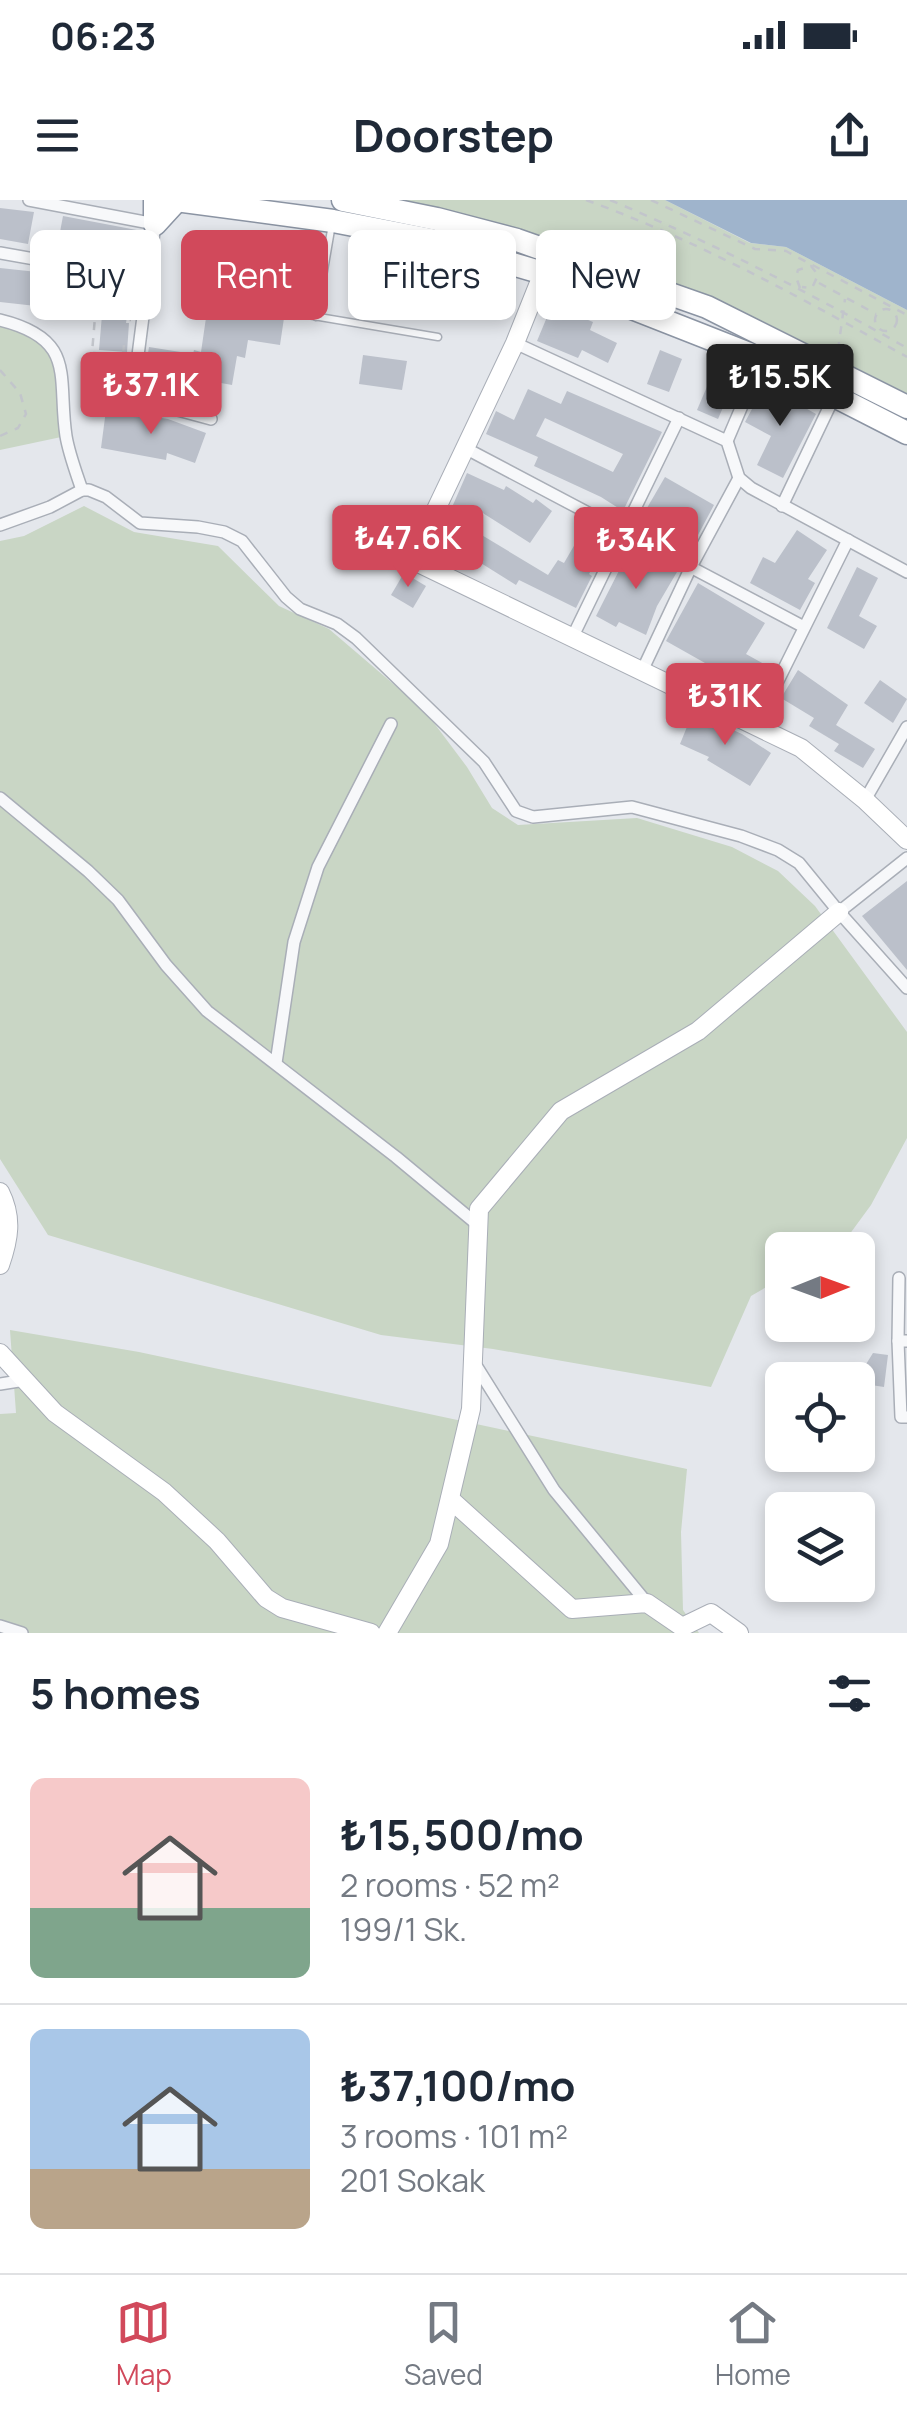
<!DOCTYPE html>
<meta charset="utf-8">
<style>
:root{--surface:#fff;--page:#f6f6f7;--text:#1f2937;--muted:#747a83;--line:#e0e1e3;--accent:#d1495b}
body{margin:0;font-family:Manrope,sans-serif;background:var(--page);color:var(--text);height:100vh;display:flex;flex-direction:column;font-size:38px;white-space:nowrap}
*{box-sizing:border-box;margin:0}
p{font-size:32px;color:var(--muted)}
.icon{flex:none;width:55px;height:55px;fill:none;stroke:currentColor;stroke-width:2;stroke-linecap:round;stroke-linejoin:round}
.map{position:relative;height:1433px;overflow:hidden}
.sheet{display:flex;flex-direction:column;background:var(--surface);flex:1}
.sheet>*{flex:none}
.hud{position:absolute;left:30px;top:30px;width:848px;height:90px;display:flex;gap:20px}
.needle{width:65px;rotate:89deg}
.buttons{position:absolute;left:765px;top:1032px;display:grid;gap:20px}
.buttons a{display:grid;place-items:center;width:110px;height:110px;border-radius:15px;background:var(--surface);box-shadow:0 5px 15px #0003;font-size:50px}
.price{position:absolute;translate:-50% -85px;padding:0 22px;border-radius:10px;background:var(--accent);color:#fff;font-size:32px;line-height:65px;filter:drop-shadow(0 2px 5px #0008)}
.price::after{content:'';position:absolute;left:50%;top:60px;width:30px;height:22px;margin-left:-15px;background:inherit;clip-path:polygon(0 0,100% 0,50% 100%)}
.price.selected{background:#222;color:#fff}
ul{padding:0;list-style:none}
li{display:flex;align-items:center;gap:30px;height:250px;padding:0 30px}
li+li{border-top:2px solid var(--line)}
li span{display:grid;place-items:center;flex:none;width:280px;height:200px;border-radius:15px;color:#555}
li>.icon{margin-inline-start:auto}
span .icon{width:120px;height:120px;fill:#fffc;stroke-width:1}
li b{font-size:42px}
h2{display:flex;justify-content:space-between;align-items:center;height:120px;padding:0 30px;font-size:42px}
.chip{padding:0 35px;border-radius:15px;background:var(--surface);box-shadow:0 5px 15px #0003;font-size:35px;line-height:90px}
.chip.selected{background:var(--accent);color:#fff}
.status{display:flex;justify-content:space-between;align-items:center;height:70px;padding:0 50px;background:var(--surface);direction:ltr}
.status svg{height:28px;fill:currentColor}
header{display:flex;justify-content:space-between;align-items:center;height:130px;padding:0 30px;background:var(--surface);font-size:45px;font-weight:700}
.tabs{display:flex;justify-content:space-around;align-items:center;height:140px;border-top:2px solid var(--line);background:var(--surface);font-size:28px;color:var(--muted)}
.tabs a{display:grid;justify-items:center;gap:5px}
.tabs .selected{color:var(--accent)}
.map>svg:first-child{display:block}
</style>
<div class="status"><b>06:23</b><svg viewBox="0 0 49 12"><path d="M0 12V9h3v3zM5 12V6h3v6zM10 12V3h3v9zM15 12V0h3v12zM26 1h20v11H26zM47 4h2v5h-2z"/></svg></div>
<header><svg class="icon" aria-label="menu" viewBox="0 0 24 24"><path d="M4 6h16M4 12h16M4 18h16"/></svg>Doorstep<svg class="icon" aria-label="share" viewBox="0 0 24 24"><path d="M12 15V3M7 8l5-5 5 5M5 13v7h14v-7"/></svg></header>
<div class="map">
<svg width="907" height="1433" viewBox="0 0 907 1433">
<rect width="100%" height="100%" fill="#e4e7ec"/>
<g fill="#c9d6c5">
<path d="M343,0H665L750,43L786,47L907,110V207L707,107Z"/>
<path d="M0,120L24,128L57,156L66,236L0,250Z"/>
<path d="M84,306L134,332L218,346L279,406L329,429L425,511L467,567L492,608L518,625L637,618L732,647L778,671L815,706L907,832V938L871,1005L841,1046L833,1050H782V1078L751,1096L711,1187L493,1149L381,1135L48,1035L0,959V341L24,336Z"/>
<path d="M10,1130L139,1152L687,1269L681,1332L683,1410L699,1433H0V1214L16,1213Z"/>
</g>
<path fill="#9fb4cc" d="M665,0H907V110L786,47L751,43Z"/>
<g fill="#bbc0ca" fill-rule="evenodd">
<path d="M0,8L34,12L28,44L0,39Z"/>
<path d="M63,16L142,31L141,57L58,43Z"/>
<path d="M0,68L84,77L131,88L126,123H129L127,152L99,150L102,115L45,101V107L0,102Z"/>
<path d="M552,105L593,122L590,130L617,143L608,163L582,150L578,158L537,141Z"/>
<path d="M207,111L251,118V112L284,118L280,145L248,140L245,158L237,156L232,185L210,181L208,192L144,178L149,147L193,154L194,150L201,152Z"/>
<path d="M660,150L682,159L669,192L647,184Z"/>
<path d="M363,155L407,161L402,190L359,184Z"/>
<path d="M709,182L730,191L718,219L697,210Z"/>
<path d="M765,185L816,214L783,278L757,265L771,236L745,222Z"/>
<path d="M528,189L561,204L567,191L662,232L623,311L601,297L534,266L538,257L486,234L496,211L514,220ZM545,218L623,254L613,272L536,236Z"/>
<path d="M106,210L168,219L206,233L195,263L167,253L166,260L101,248Z"/>
<path d="M467,273L504,290L506,286L533,303L536,299L552,311L530,343L478,310L470,328L548,375L558,360L564,363L586,325L609,338L589,374L592,376L576,408L519,380L516,385L460,350L456,357L435,346Z"/>
<path d="M665,277L714,305L691,348L640,320Z"/>
<path d="M797,330L827,350L808,379L815,383L800,410L750,383L763,357L775,363Z"/>
<path d="M631,347L677,372L657,406L646,435L619,422L616,427L596,416Z"/>
<path d="M857,367L878,378L859,416L877,426L864,449L827,428Z"/>
<path d="M404,373L426,386L413,408L391,395Z"/>
<path d="M698,383L765,423L746,454L771,468L758,491L714,466L703,487L694,483L705,463L666,441Z"/>
<path d="M798,470L848,505L836,525L875,549L863,568L834,551L839,544L809,526L814,518L781,498Z"/>
<path d="M880,480L907,499L893,523L864,503Z"/>
<path d="M693,512L742,534L771,553L750,586L707,560L709,557L680,544Z"/>
<path d="M907,681V770L862,716Z"/>
<path d="M873,1153L888,1155L884,1187L858,1183V1177Z"/>
</g>
<g fill="none" stroke-linecap="round" stroke-linejoin="round">
<defs>
<g id="lane">
<path d="M201,97L438,137"/>
<path d="M316,117L332,24"/>
</g>
<g id="street">
<path d="M29,0L155,24L133,194L137,199L211,219"/>
<path d="M0,53L148,79"/>
<path d="M0,120C78,139 57,178 66,236C69,254 76,272 82,290"/>
<path d="M515,143L727,241L739,278L751,288L907,372"/>
<path d="M727,241L762,159"/>
<path d="M465,248L804,427"/>
<path d="M782,306L834,197"/>
<path d="M0,325L50,307L82,290H89L106,297L140,323L198,327L224,332L242,341L286,397L300,409L337,424L356,438L484,562L516,611L533,617L632,607L741,636L778,650L799,663L839,712"/>
<path d="M573,436L679,218"/>
<path d="M642,471L691,367L739,278"/>
<path d="M756,525L848,340"/>
<path d="M0,598L88,671L118,700L166,765L207,811L396,957L478,1025"/>
<path d="M865,600L907,527"/>
<path d="M907,658L839,712L907,788"/>
<path d="M276,863L294,742L318,667L391,524"/>
<path d="M899,1078L898,1141H907"/>
<path d="M898,1141L901,1217H907"/>
<path d="M475,1164L554,1290L647,1403"/>
<path d="M0,1184L25,1180"/>
<path d="M0,1426L22,1433"/>
</g>
<g id="secondary">
<path d="M543,73L515,143L412,360L801,548L865,600L907,640"/>
<path d="M0,992C13,1018 9,1039 0,1065"/>
<path d="M0,1153L55,1213L164,1292L217,1341L266,1398L282,1408L371,1433"/>
<path d="M450,1299L572,1409L647,1403L682,1427L711,1413L739,1433"/>
<path d="M387,1433L439,1344L471,1209L479,1009L561,911L698,831L839,712"/>
</g>
<g id="highway">
<path d="M155,0V24L177,0"/>
<path d="M176,0L333,21L431,40L543,73L762,159L907,233"/>
<path d="M343,0L437,19L517,40L707,107L907,207"/>
</g>
</defs>
<use href="#lane" stroke="#a9aeb7" stroke-width="9"/>
<use href="#street" stroke="#a9aeb7" stroke-width="14"/>
<use href="#secondary" stroke="#a9aeb7" stroke-width="20"/>
<use href="#highway" stroke="#8b94a3" stroke-width="25"/>
<g stroke="#c2c5cb" stroke-width="2.5" stroke-dasharray="8 8" stroke-linecap="butt">
<path d="M586,0C699,41 803,99 907,157"/>
<path d="M610,0C713,43 810,93 907,148"/>
<path d="M651,0L755,49L786,51L907,115"/>
<path d="M819,83L876,114"/>
<path d="M800,88L796,77L798,70L811,66L818,75L812,88L802,87"/>
<circle cx="886" cy="120" r="11"/>
<path d="M124,145L123,155L92,153L95,117L131,120"/>
<path d="M838,150L845,99"/>
<path d="M0,170L20,193L26,214L18,228L0,236"/>
</g>
<use href="#lane" stroke="#f7f8fa" stroke-width="6"/>
<use href="#street" stroke="#f7f8fa" stroke-width="11"/>
<use href="#secondary" stroke="#fff" stroke-width="18"/>
<use href="#highway" stroke="#fff" stroke-width="22"/>
</g>
</svg>
<div class="buttons">
<a><svg class="needle" viewBox="-14 -14 28 28"><path d="M0-13l5 13h-10z" fill="#e53935"/><path d="M0 13l5-13h-10z" fill="#747a83"/></svg></a>
<a><svg class="icon" aria-label="locate" viewBox="0 0 24 24"><circle cx="12" cy="12" r="6"/><path d="M12 2v4M12 18v4M2 12h4M18 12h4"/></svg></a>
<a><svg class="icon" aria-label="layers" viewBox="0 0 24 24"><path d="M12 4l9 5-9 5-9-5zM3 14l9 5 9-5"/></svg></a>
</div>
<b class="price selected" style="left:780px;top:229px">₺15.5K</b>
<b class="price" style="left:151px;top:237px">₺37.1K</b>
<b class="price" style="left:408px;top:390px">₺47.6K</b>
<b class="price" style="left:636px;top:392px">₺34K</b>
<b class="price" style="left:725px;top:548px">₺31K</b>
<div class="hud">
<a class="chip">Buy</a>
<a class="chip selected">Rent</a>
<a class="chip">Filters</a>
<a class="chip">New</a>
</div>
</div>
<section class="sheet">
<h2>5 homes<svg class="icon" aria-label="filters" viewBox="0 0 24 24"><path d="M4 7h16M4 17h16"/><circle cx="9" cy="7" r="2"/><circle cx="15" cy="17" r="2"/></svg></h2>
<ul>
<li><span style="background:linear-gradient(#f6c9c9 65%,#7fa58c 0)"><svg class="icon" aria-label="home" viewBox="0 0 24 24"><path d="M3 11l9-7 9 7M6 9v11h12V9"/></svg></span><div><b>₺15,500/mo</b><p>2 rooms · 52 m²</p><p>199/1 Sk.</p></div></li>
<li><span style="background:linear-gradient(#a9c7e8 70%,#b9a48a 0)"><svg class="icon" aria-label="home" viewBox="0 0 24 24"><path d="M3 11l9-7 9 7M6 9v11h12V9"/></svg></span><div><b>₺37,100/mo</b><p>3 rooms · 101 m²</p><p>201 Sokak</p></div></li>
</ul>
</section>
<nav class="tabs">
<a class="selected"><svg class="icon" aria-label="map" viewBox="0 0 24 24"><path d="M3 6l6-2 6 2 6-2v14l-6 2-6-2-6 2zM9 4v14M15 6v14"/></svg>Map</a>
<a><svg class="icon" aria-label="saved" viewBox="0 0 24 24"><path d="M7 4h10v16l-5-4-5 4z"/></svg>Saved</a>
<a><svg class="icon" aria-label="home" viewBox="0 0 24 24"><path d="M3 11l9-7 9 7M6 9v11h12V9"/></svg>Home</a>
</nav>
